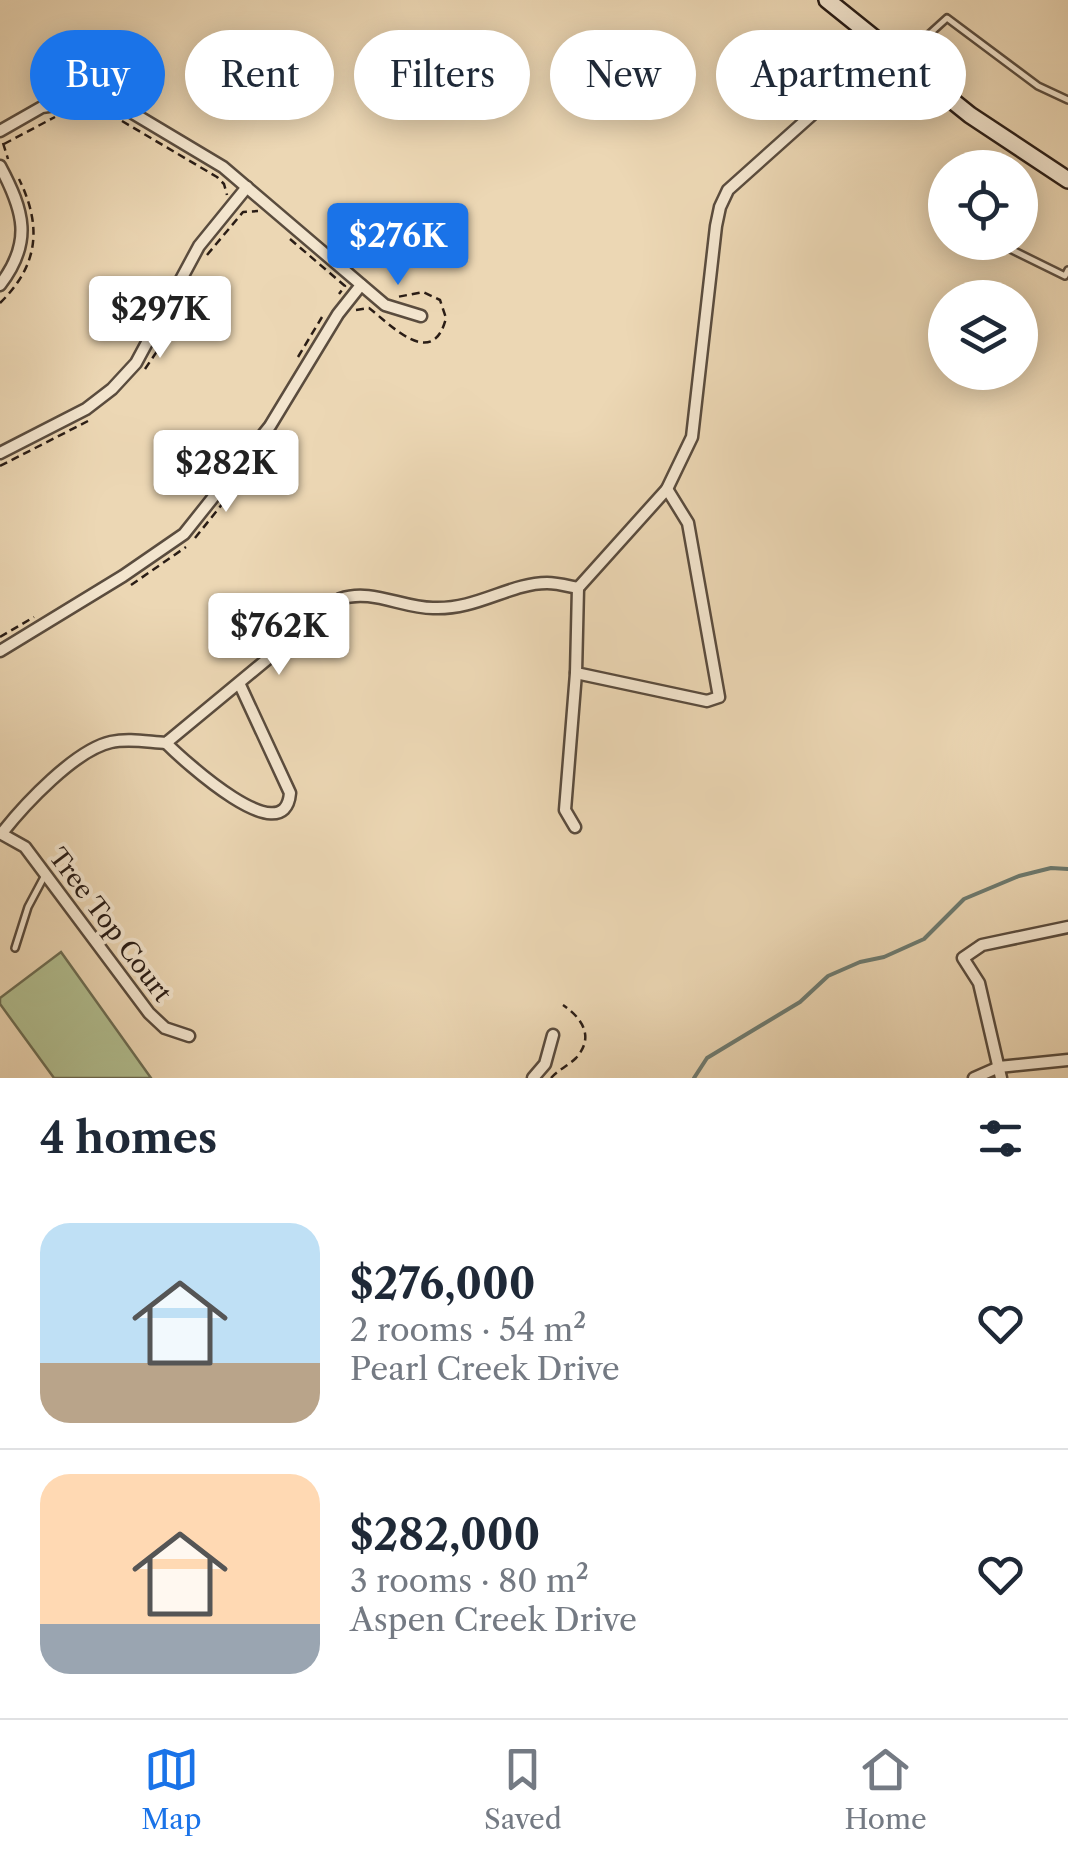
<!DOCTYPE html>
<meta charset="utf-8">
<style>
:root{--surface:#fff;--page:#f6f6f7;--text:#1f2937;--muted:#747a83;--line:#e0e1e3;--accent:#1a73e8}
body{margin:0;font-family:"Libre Caslon Text",serif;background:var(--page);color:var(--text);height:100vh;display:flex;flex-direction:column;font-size:38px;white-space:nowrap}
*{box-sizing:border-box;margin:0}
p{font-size:32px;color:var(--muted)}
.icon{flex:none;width:55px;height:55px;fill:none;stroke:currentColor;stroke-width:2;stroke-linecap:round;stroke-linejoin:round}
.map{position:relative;height:1078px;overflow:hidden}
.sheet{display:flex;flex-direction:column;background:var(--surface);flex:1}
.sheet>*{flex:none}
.banner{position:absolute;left:30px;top:30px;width:1010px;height:90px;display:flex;gap:20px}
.fabs{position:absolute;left:928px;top:150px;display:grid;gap:20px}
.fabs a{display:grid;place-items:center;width:110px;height:110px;border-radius:50%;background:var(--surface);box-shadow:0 5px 25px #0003;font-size:50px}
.price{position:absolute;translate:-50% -85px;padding:0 22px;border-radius:10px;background:#fff;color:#222;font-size:32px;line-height:65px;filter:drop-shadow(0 2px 5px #0008)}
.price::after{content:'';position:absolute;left:50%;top:60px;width:30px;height:22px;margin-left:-15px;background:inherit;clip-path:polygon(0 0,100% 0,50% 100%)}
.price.active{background:var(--accent);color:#fff}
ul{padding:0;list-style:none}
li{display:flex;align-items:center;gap:30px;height:250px;padding:0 40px}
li+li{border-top:2px solid var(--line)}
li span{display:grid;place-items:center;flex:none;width:280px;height:200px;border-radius:30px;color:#555}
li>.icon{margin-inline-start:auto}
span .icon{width:120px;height:120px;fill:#fffc;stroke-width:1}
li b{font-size:42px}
h2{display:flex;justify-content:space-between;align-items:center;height:120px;padding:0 40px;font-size:42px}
.tag{padding:0 35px;border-radius:45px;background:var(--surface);box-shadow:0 5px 25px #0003;font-size:35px;line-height:90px}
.tag.active{background:var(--accent);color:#fff}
.menu{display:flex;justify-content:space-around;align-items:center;height:140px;border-top:2px solid var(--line);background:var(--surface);font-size:28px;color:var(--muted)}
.menu a{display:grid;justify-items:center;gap:5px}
.menu .active{color:var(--accent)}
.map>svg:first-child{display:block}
</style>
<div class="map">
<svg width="1068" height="1078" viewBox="0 0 1068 1078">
<rect width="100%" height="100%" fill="#ecd7b4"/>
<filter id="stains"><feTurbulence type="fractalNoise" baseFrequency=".002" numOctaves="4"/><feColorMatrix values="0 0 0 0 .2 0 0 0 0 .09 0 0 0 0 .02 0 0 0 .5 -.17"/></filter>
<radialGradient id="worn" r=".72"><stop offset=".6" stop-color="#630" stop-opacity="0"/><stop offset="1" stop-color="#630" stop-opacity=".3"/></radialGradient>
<path fill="#b2bf91" stroke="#6e6e54" stroke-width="2.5" d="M61,952L151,1078H54L0,1004V998Z"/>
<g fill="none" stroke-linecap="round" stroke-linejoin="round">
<path stroke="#6d7b71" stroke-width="4" d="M694,1078L707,1058L800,1002L828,976L860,962L884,957L924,939L964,899L1019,876L1051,868L1068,869"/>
<defs>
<g id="service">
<path d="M903,58L947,18L1038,86L1068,100"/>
<path d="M996,242L1065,276L1068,270"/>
<path d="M15,948L28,907L44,877"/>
</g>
<g id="minor">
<path d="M0,131L42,107L68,103L95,101L131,112L223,167L385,305L421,316"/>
<path d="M0,166C24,211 33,242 0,285"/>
<path d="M0,453L86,409L112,389L136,363L199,246L247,187"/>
<path d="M578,588L667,489L692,437L716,226L720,207L728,190L824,104L859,95L901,60"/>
<path d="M578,588L576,673L707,701L719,697L688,523L667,489"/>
<path d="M0,651L123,576L184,534L270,426L338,314L361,285"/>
<path d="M166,743C183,760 285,854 290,793L240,685"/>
<path d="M575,827L565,810L576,673"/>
<path d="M0,833L25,847L149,1013L165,1028L189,1036"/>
<path d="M2,833C24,805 75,750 111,742C129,738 148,742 166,743L340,599C371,588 402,608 433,608C477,610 510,583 547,583C557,583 568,586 578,588"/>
<path d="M533,1078L545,1064L553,1035"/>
<path d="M974,1078L999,1067L1068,1060"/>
<path d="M1001,1078L979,983L963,958L982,945L1068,927"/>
</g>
<path id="secondary" d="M827,0L970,115L1068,180"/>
</defs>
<use href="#service" stroke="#5a4c3e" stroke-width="10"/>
<use href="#minor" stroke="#5a4c3e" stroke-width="15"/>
<use href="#secondary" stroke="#2a1d16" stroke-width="20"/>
<g stroke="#2a1d16" stroke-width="2.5" stroke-dasharray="8 5" stroke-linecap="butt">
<path d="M82,113L104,116"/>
<path d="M122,121L217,177L224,184L227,195"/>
<path d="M3,143L8,159"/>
<path d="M4,144L55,117"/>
<path d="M290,239L345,286L339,294"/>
<path d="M207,255L243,212L258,211"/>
<path d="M0,303C39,265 42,226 19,179"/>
<path d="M356,310L369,308C390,324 433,371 446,318L440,300L423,292L397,297"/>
<path d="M298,357L322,317"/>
<path d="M145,369L170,332L189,289"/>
<path d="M0,466L88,421"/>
<path d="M195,538L268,447"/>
<path d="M131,585L186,547"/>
<path d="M0,637L34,617"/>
<path d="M551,1078C559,1069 568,1066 576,1058C595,1037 582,1018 563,1005"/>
</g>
<use href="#service" stroke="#f3e5ce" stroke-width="5"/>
<use href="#minor" stroke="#f3e5ce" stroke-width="10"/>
<use href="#secondary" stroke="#f3e5ce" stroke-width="15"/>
</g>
<g text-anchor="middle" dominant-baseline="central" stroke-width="8" stroke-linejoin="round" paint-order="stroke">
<g font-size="25" fill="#2a1d16" stroke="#f3e5ce">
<text transform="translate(110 925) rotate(53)">Tree Top Court</text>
</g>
</g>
<rect width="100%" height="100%" filter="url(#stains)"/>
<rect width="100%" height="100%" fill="url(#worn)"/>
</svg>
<div class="fabs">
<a><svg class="icon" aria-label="locate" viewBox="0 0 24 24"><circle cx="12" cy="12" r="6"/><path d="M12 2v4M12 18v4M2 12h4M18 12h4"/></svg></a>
<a><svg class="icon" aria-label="layers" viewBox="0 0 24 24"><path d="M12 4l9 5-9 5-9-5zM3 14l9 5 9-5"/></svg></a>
</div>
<b class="price active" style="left:398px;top:288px">$276K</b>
<b class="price" style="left:160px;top:361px">$297K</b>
<b class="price" style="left:226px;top:515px">$282K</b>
<b class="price" style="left:279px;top:678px">$762K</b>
<div class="banner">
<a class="tag active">Buy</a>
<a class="tag">Rent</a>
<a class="tag">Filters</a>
<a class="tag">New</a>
<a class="tag">Apartment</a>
</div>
</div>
<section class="sheet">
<h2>4 homes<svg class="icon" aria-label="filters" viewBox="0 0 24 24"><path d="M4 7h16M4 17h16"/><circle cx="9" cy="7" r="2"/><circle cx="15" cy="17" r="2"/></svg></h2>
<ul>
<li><span style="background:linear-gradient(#bfe0f5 70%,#b9a48a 0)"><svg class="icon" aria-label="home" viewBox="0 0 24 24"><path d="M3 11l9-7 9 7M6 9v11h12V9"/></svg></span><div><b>$276,000</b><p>2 rooms · 54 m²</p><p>Pearl Creek Drive</p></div><svg class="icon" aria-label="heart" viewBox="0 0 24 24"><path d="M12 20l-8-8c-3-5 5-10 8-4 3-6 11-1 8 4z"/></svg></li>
<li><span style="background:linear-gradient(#ffd9b3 75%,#9aa5b1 0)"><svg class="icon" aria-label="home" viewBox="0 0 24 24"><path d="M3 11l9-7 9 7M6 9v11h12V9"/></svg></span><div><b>$282,000</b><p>3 rooms · 80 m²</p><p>Aspen Creek Drive</p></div><svg class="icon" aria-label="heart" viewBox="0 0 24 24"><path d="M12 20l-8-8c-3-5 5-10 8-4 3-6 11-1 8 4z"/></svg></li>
</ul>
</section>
<nav class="menu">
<a class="active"><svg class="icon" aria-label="map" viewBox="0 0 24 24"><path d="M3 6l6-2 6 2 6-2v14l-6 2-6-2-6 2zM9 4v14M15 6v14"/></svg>Map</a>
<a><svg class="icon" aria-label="saved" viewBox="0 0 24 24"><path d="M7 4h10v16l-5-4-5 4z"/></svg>Saved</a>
<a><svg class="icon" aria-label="home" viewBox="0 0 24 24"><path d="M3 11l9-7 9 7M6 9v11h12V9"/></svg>Home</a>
</nav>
